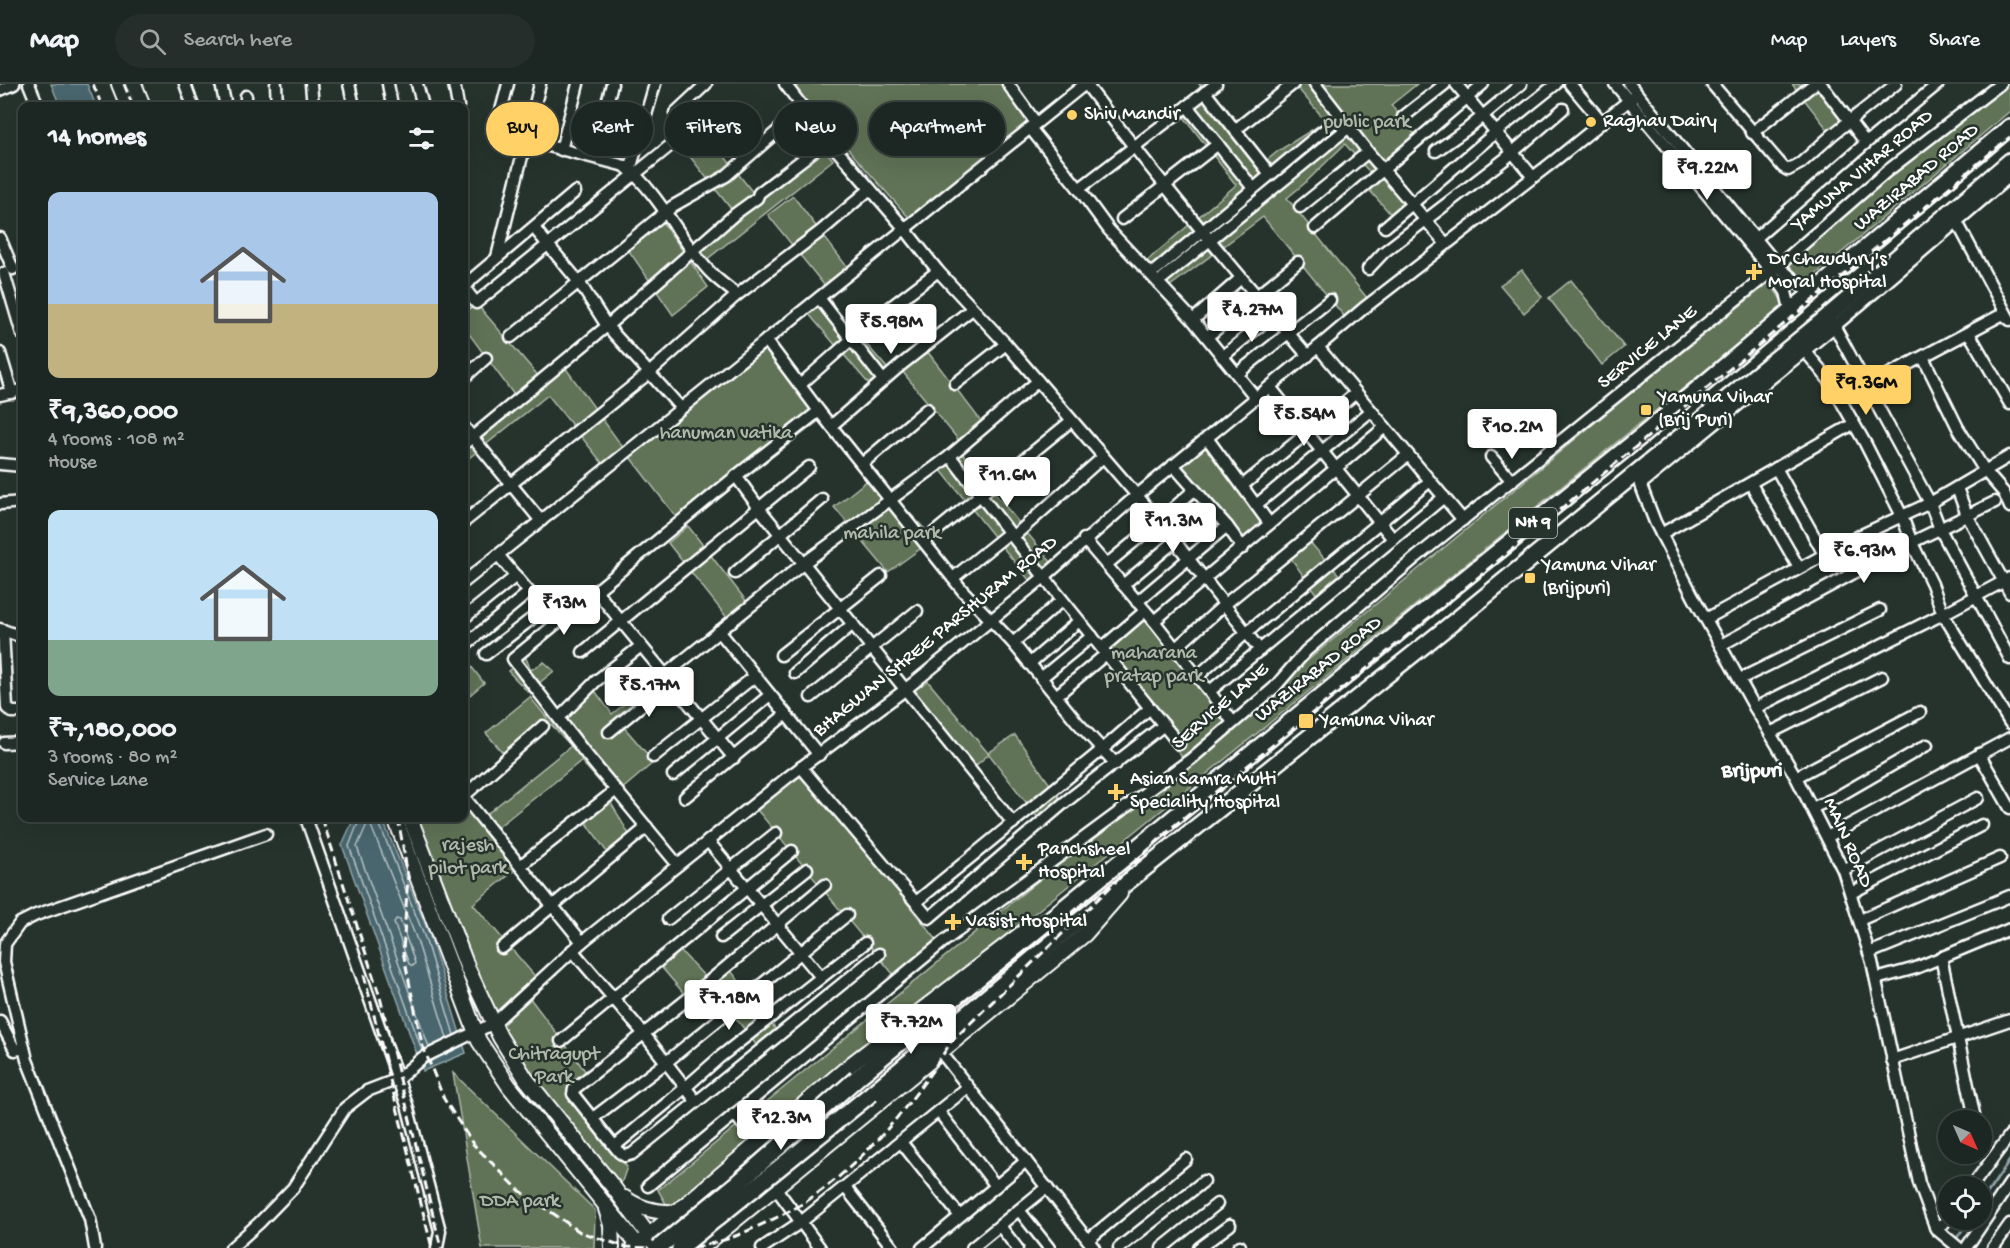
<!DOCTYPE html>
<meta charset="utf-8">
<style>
:root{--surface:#1c2622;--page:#252e2a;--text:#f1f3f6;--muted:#a0a5a5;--line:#3a4340;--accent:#ffd166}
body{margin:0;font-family:"Gochi Hand",sans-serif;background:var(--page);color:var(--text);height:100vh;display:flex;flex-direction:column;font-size:22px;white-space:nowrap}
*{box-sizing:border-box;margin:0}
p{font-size:20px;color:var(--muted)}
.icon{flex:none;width:33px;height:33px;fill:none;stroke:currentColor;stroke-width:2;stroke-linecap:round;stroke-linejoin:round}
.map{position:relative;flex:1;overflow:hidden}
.sheet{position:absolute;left:18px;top:18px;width:450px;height:720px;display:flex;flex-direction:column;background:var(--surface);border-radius:12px;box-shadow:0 6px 24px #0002,0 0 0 2px var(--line)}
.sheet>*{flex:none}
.top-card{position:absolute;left:486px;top:18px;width:570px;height:54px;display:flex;gap:12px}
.needle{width:39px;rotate:135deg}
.tools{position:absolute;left:1938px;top:1026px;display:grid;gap:12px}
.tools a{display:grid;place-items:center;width:54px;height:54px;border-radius:50%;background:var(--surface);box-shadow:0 6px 24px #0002,0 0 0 2px var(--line);font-size:30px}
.price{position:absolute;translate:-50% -51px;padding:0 14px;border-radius:6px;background:#fff;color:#222;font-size:20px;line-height:39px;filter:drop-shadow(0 2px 3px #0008)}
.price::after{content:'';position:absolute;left:50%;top:36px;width:18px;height:14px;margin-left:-9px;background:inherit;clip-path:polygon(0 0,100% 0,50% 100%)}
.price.on{background:var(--accent);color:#111}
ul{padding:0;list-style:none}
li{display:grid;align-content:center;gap:12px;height:318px;padding:0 30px}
li span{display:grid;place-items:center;height:186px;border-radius:12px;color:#555}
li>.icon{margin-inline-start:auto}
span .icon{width:108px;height:108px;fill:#fffc;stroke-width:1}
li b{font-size:26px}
h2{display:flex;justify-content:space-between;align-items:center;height:72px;padding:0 30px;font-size:26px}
.tag{padding:0 21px;border-radius:27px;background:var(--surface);box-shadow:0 6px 24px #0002,0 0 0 2px var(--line);font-size:21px;line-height:54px}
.tag.on{background:var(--accent);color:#111}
header{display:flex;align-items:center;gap:36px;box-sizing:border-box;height:84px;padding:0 30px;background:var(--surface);border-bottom:2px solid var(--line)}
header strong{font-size:28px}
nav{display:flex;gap:33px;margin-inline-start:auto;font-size:21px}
.search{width:420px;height:54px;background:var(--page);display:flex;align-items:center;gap:15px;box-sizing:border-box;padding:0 21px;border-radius:33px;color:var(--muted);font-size:22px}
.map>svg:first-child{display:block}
</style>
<header>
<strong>Map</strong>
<div class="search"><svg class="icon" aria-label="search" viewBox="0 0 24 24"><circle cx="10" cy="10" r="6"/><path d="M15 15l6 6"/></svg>Search here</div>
<nav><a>Map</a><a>Layers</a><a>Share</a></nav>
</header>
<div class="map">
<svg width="2010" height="1164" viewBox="0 0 2010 1164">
<rect width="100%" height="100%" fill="#26332d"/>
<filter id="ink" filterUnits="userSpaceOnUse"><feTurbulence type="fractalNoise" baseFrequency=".0167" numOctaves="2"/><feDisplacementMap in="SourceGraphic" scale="12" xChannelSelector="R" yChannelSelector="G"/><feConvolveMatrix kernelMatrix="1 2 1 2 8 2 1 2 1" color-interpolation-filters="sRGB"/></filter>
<g filter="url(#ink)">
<g fill="#607356" stroke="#b0b9aa" stroke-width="1.5">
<path d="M800,0H1002L1030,39L911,136L794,4Z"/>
<path d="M1199,0H1216L1206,8L1260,82L1278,67L1326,37L1294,0H1417L1391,21L1418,54L1381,85L1409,124L1395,135L1363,99L1372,91L1345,60L1305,99L1287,114L1371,219L1348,237L1263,133L1166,205L1143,180L1236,101L1180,28L1205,8Z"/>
<path d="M1792,0H1828L1855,33L1832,51Z"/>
<path d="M2002,0H2010V27L1803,201L1786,176Z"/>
<path d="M698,38L757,114L821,61L833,76L701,180L692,167L735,130L677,56Z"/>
<path d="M793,112L851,188L828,206L768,131Z"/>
<path d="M659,133L708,203L673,231L625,161Z"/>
<path d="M1522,186L1542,213L1524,229L1500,201Z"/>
<path d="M1571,196L1624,263L1602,281C1585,257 1565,237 1549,214Z"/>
<path d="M1770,198L1785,222L669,1125L658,1106L1226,644L1614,323Z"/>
<path d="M828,212L835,224L895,293L874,306L808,229Z"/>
<path d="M476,219L541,295L562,279L627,369L607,385L548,311L464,378V360L517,315L464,243V230Z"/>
<path d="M766,262L824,333L683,442L630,373L696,315Z"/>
<path d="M927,267L988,346L965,364L902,287Z"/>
<path d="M1204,362L1266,440L1246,459L1181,380Z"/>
<path d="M961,368L1056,484L1033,501L940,385Z"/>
<path d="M874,391L934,455L888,488L834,423Z"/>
<path d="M688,442L747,518L728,535L668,459Z"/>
<path d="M1307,455L1339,491L1316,510L1288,470Z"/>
<path d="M1153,525L1235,631L1182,673L1098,565Z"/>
<path d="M525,572L531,586L544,578L554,587L528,608L508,587Z"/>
<path d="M464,573L484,599L470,611L464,604Z"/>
<path d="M663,589L669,601L623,642L654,678L613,713L581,677L493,747L520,782L473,820L539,897L526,909L589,992L570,1008L627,1083L619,1106L494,938L413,734H464V708L483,733L571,662L548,637L504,670L486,649L530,613L547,634L590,600L612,630Z"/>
<path d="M926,595L988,669L1015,651L1061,716L1038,734L989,670L966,690L906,613Z"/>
<path d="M799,684L940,860L898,896L753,721Z"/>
<path d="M607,712L630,752L608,770L582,732Z"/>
<path d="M676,862L707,895L726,880L779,950L760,966L707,896L686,912L657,878Z"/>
<path d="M453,989L595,1126L594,1164H482Z"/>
</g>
<g fill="#48666e" stroke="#91a3a8" stroke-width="1.5">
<path d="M51,0H87L96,22H60Z"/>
<path d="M354,734H382L430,852L466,969L423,987L342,761Z"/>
</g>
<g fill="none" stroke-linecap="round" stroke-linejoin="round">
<g stroke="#b6c2c5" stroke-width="1.5">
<path d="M360,734L349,762L422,966"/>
<path d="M377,734L425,854L454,951"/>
<path d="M396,835L400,836L415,879L413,882L409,880L394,839Z"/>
<path d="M429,963L357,763L367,740L371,742L417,856L447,954"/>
</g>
<g stroke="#91a3a8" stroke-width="3">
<path d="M1982,1117L2010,1076"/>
<path d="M1950,1164L1969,1136"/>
</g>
<defs>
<g id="minor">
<path d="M29,0L38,22"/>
<path d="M185,0L193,22"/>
<path d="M221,0L225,18"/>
<path d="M276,0L277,22"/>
<path d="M311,0L313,22"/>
<path d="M349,0L354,22"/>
<path d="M388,0L392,22"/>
<path d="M417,0L423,22"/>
<path d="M454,0L458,22"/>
<path d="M508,0L498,38L499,49L625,82C661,111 678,154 709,187C717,196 728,203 737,211"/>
<path d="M785,0L828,56L905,145L938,187L1006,260L1159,437L1260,566"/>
<path d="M1008,0L1036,39"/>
<path d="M1086,0C1156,94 1232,183 1308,272"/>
<path d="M1315,0L1368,68"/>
<path d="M1456,0L1533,93"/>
<path d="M1570,0L1602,38"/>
<path d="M1615,0L1771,187L1786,208L1791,229"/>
<path d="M1629,0L1778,182L1811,210"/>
<path d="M1712,0L1783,83L1788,86L1801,79L1832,51L1896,0"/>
<path d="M1821,0L1866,59"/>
<path d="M0,6L14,0"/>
<path d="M1205,8L1270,90"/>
<path d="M246,12V22"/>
<path d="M1187,22L1253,104"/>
<path d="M675,29L706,0"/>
<path d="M1403,33L1445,0"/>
<path d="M1030,44L1079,105L1109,146L1193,236L1256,314"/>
<path d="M1235,46L1293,0"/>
<path d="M1752,49L1814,0"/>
<path d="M561,66L578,0"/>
<path d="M1436,67L1467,45L1521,0"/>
<path d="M593,72L612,0"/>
<path d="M630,86L655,0"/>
<path d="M1079,105L1216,0"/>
<path d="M575,108L472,195L467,201L466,206L476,219L677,56"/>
<path d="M1300,123L1368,68L1446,160"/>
<path d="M1122,135L1218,60"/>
<path d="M1957,138L2009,235"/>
<path d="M1385,143L1496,48L1556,0"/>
<path d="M534,144L579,198L607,242L681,324"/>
<path d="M1315,144L1483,0"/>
<path d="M0,154L13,185"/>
<path d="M1756,154L1866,59L1938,0"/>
<path d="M497,173L540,0"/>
<path d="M1368,185L1384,168L1505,75L1563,25"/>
<path d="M1156,186L1341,32"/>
<path d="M4,189L22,250"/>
<path d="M1163,194L1349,43"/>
<path d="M819,214L883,296"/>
<path d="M1193,236L1241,194"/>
<path d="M1831,236L1930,419L1940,445L2010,575"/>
<path d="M863,244L938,187"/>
<path d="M1969,249L2010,320"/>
<path d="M511,253L673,122L726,92L804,24"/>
<path d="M1207,253L1298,178"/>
<path d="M766,256L819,327L963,507L1013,559L1077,638L1116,680"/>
<path d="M1318,263L1463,436"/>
<path d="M1805,267L1829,296L1865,359L1902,432L1912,459L1932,500L1943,530L2010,639"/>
<path d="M0,269L12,309"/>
<path d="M1222,273L1273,231"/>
<path d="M1923,273L1958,344L1985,387L2004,409L2010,423"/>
<path d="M1238,291L1243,285L1330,216"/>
<path d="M464,294L486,274"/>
<path d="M955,300L1006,260"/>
<path d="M800,301L852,255"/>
<path d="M1867,302L2003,230L2010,236"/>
<path d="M1270,303L1393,455"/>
<path d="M0,311L22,306"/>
<path d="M831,342L901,281L972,225"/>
<path d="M464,343L541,437"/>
<path d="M1207,354L1269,439"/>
<path d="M464,360L607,242L735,130L757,114L759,109L828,56"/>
<path d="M950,372L1044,493L1179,660"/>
<path d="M1491,373L1512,397"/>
<path d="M863,379L927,325"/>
<path d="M0,380L22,382"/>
<path d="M1173,381L1227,442L1243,464"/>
<path d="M1776,384L1824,470"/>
<path d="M1636,389L1655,438L1693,512L1755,624L1796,693L1843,786L1872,878L1919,1099L1936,1145L1959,1164"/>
<path d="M736,392L759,424L1013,739"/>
<path d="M1751,400L1799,484"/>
<path d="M1640,401L1835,242L2010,92"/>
<path d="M1242,402L1356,309"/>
<path d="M1957,404L1967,431L2010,509"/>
<path d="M0,420L22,418"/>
<path d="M1256,421L1371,327"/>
<path d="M464,438L649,289L737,211L821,147L870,105"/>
<path d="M1661,450L1848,343"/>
<path d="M1013,453L1103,373"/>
<path d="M1084,455L1154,537L1233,638"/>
<path d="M924,457L1071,337"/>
<path d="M498,471L556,540"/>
<path d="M1106,481L1159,437L1194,406"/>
<path d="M735,489L822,415"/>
<path d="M953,494L1009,449"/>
<path d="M464,498L622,372L1085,0"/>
<path d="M1123,501L1212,426"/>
<path d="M596,507L734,674"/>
<path d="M1137,518L1227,442"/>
<path d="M464,534L516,492"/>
<path d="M1706,535L1859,452L1930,419L2010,372"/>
<path d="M1154,537L1385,343"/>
<path d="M0,545L22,553"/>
<path d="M3,546L7,624L12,628H22"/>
<path d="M719,547L819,671"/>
<path d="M1013,559L1062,516"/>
<path d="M1721,561L1898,465L1995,418"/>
<path d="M464,562L529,508"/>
<path d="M1102,564L1145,527"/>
<path d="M1176,564L1224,521L1408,371"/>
<path d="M583,568L809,383"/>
<path d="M486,570L543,526"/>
<path d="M781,571L881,492"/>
<path d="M1029,580L1079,537"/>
<path d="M795,589L853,540"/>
<path d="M665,591L804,479L950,372L1038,297"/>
<path d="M1198,592L1246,549L1430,397"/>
<path d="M1041,594L1092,552"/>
<path d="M1740,595L1880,526"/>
<path d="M1210,607L1444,413"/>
<path d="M1056,612L1106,570"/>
<path d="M811,613L917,527"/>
<path d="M1755,624L1943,530L2010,494"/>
<path d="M559,634L596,597L641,562"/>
<path d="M609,648L671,597"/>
<path d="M1770,649L1882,593"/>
<path d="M4,659L22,658"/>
<path d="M1979,670L2010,724"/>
<path d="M653,673L755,592"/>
<path d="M801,683L929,834L1064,719L1164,641"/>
<path d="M673,691L770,611"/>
<path d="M1796,693L1920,628"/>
<path d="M464,712L543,642"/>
<path d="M464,713L582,858"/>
<path d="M685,713L786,630"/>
<path d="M1812,724L1837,713L1927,661"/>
<path d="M306,734L407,1021L440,1147L437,1164"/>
<path d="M1827,753L2010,654"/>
<path d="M708,757L821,893"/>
<path d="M678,781L586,670L513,575L736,392L819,327"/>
<path d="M520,782L616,706"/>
<path d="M1843,786L1978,714"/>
<path d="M825,801L689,914L574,1005L573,1010L619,1068L625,1072L632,1070L879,870"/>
<path d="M1851,809L1982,741"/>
<path d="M916,818L1103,665L1150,624"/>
<path d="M668,835L776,749"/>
<path d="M1860,836L2000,774"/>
<path d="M721,853L807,785"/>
<path d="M502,864L647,743"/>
<path d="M572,866L644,950L696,1017"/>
<path d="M1869,869L2010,812"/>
<path d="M1941,873L1974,1030"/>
<path d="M1876,895L1916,884L2010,845"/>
<path d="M0,937L15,966L24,964"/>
<path d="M561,957L792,767"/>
<path d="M940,967L1094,1164"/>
<path d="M1892,976L2010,936"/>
<path d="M939,1028L996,1102"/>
<path d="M734,1030L759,1059"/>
<path d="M593,1034L664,980L847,831"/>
<path d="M901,1058L959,1131"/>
<path d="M615,1062L685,1004L720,973L865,859"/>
<path d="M648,1102L943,858L1191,675L1274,604L1306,567L1414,475L1778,182L1886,88L2000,0"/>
<path d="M1972,1102L2010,1051"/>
<path d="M775,1103L820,1164"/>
<path d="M845,1103L893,1164"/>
<path d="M1019,1126L1049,1164"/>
<path d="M1000,1142L1017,1164"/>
<path d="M1935,1143L1943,1140L1948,1135"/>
<path d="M1088,1156L1186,1075"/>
<path d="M95,1164L90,1135L27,976L4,878L5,860L20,839L36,831L266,750"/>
<path d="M231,1164L259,1139L293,1104L345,1024L367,1007L398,995L422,974L494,939L582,858L788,693L906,605L1044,493L1136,412L1318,263L1364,224L1554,77L1637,10"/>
<path d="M762,1164L801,1138L968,1003"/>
<path d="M922,1164L1026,1077"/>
<path d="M972,1164L1047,1103"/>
<path d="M1119,1164L1204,1097"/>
<path d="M1162,1164L1217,1120"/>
<path d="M1199,1164L1230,1141"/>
<path d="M1238,1164L1240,1162"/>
<path d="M1966,1164L2010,1099"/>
<path d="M1993,1164L2010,1140"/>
</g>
<g id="major">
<path d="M119,0L128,22"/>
<path d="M134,0L143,22"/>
<path d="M395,734L479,957L509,1002L640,1164"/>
<path d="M410,734L468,885L500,953L526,995L614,1104L655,1160"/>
<path d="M625,1114C641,1126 658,1129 678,1128"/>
<path d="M606,1125L611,1141L612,1164"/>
<path d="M634,1164L850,981L1026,846"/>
<path d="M701,1164L1085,850L1120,810"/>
</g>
<g id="highway">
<path d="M857,994L1443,512L1644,350L2010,43"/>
<path d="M872,1009L1066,847L1461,532L1636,389L1821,238L2010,77"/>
</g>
</defs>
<use href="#minor" stroke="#fff" stroke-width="15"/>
<use href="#major" stroke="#fff" stroke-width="18"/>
<use href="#highway" stroke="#fff" stroke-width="20"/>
<use href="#minor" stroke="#26332d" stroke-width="10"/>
<use href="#major" stroke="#26332d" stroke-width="14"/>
<use href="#highway" stroke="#26332d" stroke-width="15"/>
<g stroke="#fff" stroke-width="3" stroke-dasharray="9 4.5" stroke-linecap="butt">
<path d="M93,0L102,22"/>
<path d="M124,0L133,22"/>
<path d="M322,734L380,913L441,1164"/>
<path d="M398,734L408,792L403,868L422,960L444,1015L473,1060L519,1106L580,1148L626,1163L650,1164"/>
<path d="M364,891L432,1164"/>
<path d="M694,1164C708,1160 724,1157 738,1151C759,1142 793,1127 811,1114C870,1073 913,1018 951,958L1170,745L1446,520L2010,53"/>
</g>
<defs>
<g id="highway-bridge">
<path d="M658,1164L739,1098L857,994"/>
<path d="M680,1164L872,1009"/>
</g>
</defs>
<use href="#highway-bridge" stroke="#fff" stroke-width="20" stroke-linecap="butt"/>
<use href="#highway-bridge" stroke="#26332d" stroke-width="15"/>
</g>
</g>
<g fill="#ffd166" stroke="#26332d" stroke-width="2">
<circle cx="1072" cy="31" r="6"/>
<circle cx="1591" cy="38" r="6"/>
<path d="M1751 179h6v6h6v6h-6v6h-6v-6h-6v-6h6z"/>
<rect x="1640" y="320" width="12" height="12" rx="3"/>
<rect x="1524" y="488" width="12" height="12" rx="3"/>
<rect x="1298" y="629" width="16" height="16" rx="3"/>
<path d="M1113 699h6v6h6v6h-6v6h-6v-6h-6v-6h6z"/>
<path d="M1021 769h6v6h6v6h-6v6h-6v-6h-6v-6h6z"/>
<path d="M950 829h6v6h6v6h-6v6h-6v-6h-6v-6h6z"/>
</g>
<g text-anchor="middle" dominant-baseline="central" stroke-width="5" stroke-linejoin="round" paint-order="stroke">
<rect fill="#26332d" stroke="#bec2c0" stroke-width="1.5" x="1509" y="424" width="48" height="30" rx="4.5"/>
<g font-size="18" font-weight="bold" fill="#fff">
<text x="1533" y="439">NH 9</text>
</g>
<g font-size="20" fill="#fff" stroke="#26332d" text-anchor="start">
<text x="1084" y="31">Shiv Mandir</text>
<text x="1603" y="38">Raghav Dairy</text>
<text x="1768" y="176">Dr Chaudhry's<tspan x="1768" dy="23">Moral Hospital</tspan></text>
<text x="1658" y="314">Yamuna Vihar<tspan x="1658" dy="23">(Brij Puri)</tspan></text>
<text x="1542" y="482">Yamuna Vihar<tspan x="1542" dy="23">(Brijpuri)</tspan></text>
<text x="1320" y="637">Yamuna Vihar</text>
<text x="1130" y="696">Asian Samra Multi<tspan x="1130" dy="23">Speciality Hospital</tspan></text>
<text x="1038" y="766">Panchsheel<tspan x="1038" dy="23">Hospital</tspan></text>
<text x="966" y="838">Vasist Hospital</text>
</g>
<g font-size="20" fill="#b0b9aa" stroke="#26332d">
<text x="1367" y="39">public park</text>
<text x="726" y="350">hanuman vatika</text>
<text x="892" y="450">mahila park</text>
<text x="1154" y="570">maharana<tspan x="1154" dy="23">pratap park</tspan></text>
<text x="468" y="762">rajesh<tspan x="468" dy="23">pilot park</tspan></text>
<text x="554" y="971">Chitragupt<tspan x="554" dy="23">Park</tspan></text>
<text x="520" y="1118">DDA park</text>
</g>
<g font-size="20" fill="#fff" stroke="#26332d">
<text transform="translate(1863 87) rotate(-40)">YAMUNA VIHAR ROAD</text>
<text transform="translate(1917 94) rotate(-40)">WAZIRABAD ROAD</text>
<text transform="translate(1648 264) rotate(-39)">SERVICE LANE</text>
<text transform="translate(936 553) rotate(-39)">BHAGWAN SHREE PARSHURAM ROAD</text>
<text transform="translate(1319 586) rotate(-39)">WAZIRABAD ROAD</text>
<text transform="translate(1221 623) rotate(-41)">SERVICE LANE</text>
<text transform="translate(1847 759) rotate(66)">MAIN ROAD</text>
</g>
<g font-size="21" font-weight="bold" fill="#fff" stroke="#26332d">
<text x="1752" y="688">Brijpuri</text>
</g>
</g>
</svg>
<div class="tools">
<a><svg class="needle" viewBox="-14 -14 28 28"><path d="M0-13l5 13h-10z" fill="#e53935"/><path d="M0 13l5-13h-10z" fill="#a0a5a5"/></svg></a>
<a><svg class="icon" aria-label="locate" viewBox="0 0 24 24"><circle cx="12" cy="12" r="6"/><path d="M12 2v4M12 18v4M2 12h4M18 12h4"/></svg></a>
</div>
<b class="price" style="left:1707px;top:117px">₹9.22M</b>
<b class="price" style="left:1252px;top:259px">₹4.27M</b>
<b class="price" style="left:891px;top:271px">₹5.98M</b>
<b class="price on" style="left:1866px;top:332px">₹9.36M</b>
<b class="price" style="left:1304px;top:363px">₹5.54M</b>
<b class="price" style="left:1512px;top:376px">₹10.2M</b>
<b class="price" style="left:1007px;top:424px">₹11.6M</b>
<b class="price" style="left:1173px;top:470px">₹11.3M</b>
<b class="price" style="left:1864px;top:500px">₹6.93M</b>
<b class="price" style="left:564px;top:552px">₹13M</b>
<b class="price" style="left:649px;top:634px">₹5.17M</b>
<b class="price" style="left:729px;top:947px">₹7.18M</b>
<b class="price" style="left:911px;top:971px">₹7.72M</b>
<b class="price" style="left:781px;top:1067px">₹12.3M</b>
<div class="top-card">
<a class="tag on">Buy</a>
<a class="tag">Rent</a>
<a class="tag">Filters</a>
<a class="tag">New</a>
<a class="tag">Apartment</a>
</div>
<section class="sheet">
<h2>14 homes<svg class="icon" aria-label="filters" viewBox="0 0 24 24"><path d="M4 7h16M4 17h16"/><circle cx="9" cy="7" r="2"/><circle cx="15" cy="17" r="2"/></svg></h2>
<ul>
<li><span style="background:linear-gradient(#a9c7e8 60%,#c2b280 0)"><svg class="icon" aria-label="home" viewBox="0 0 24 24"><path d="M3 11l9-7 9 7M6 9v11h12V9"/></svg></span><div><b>₹9,360,000</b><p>4 rooms · 108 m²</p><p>House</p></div></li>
<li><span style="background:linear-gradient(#bfe0f5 70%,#7fa58c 0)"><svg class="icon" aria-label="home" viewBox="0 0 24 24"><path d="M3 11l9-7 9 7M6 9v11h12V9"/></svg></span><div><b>₹7,180,000</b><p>3 rooms · 80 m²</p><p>Service Lane</p></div></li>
</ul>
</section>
</div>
